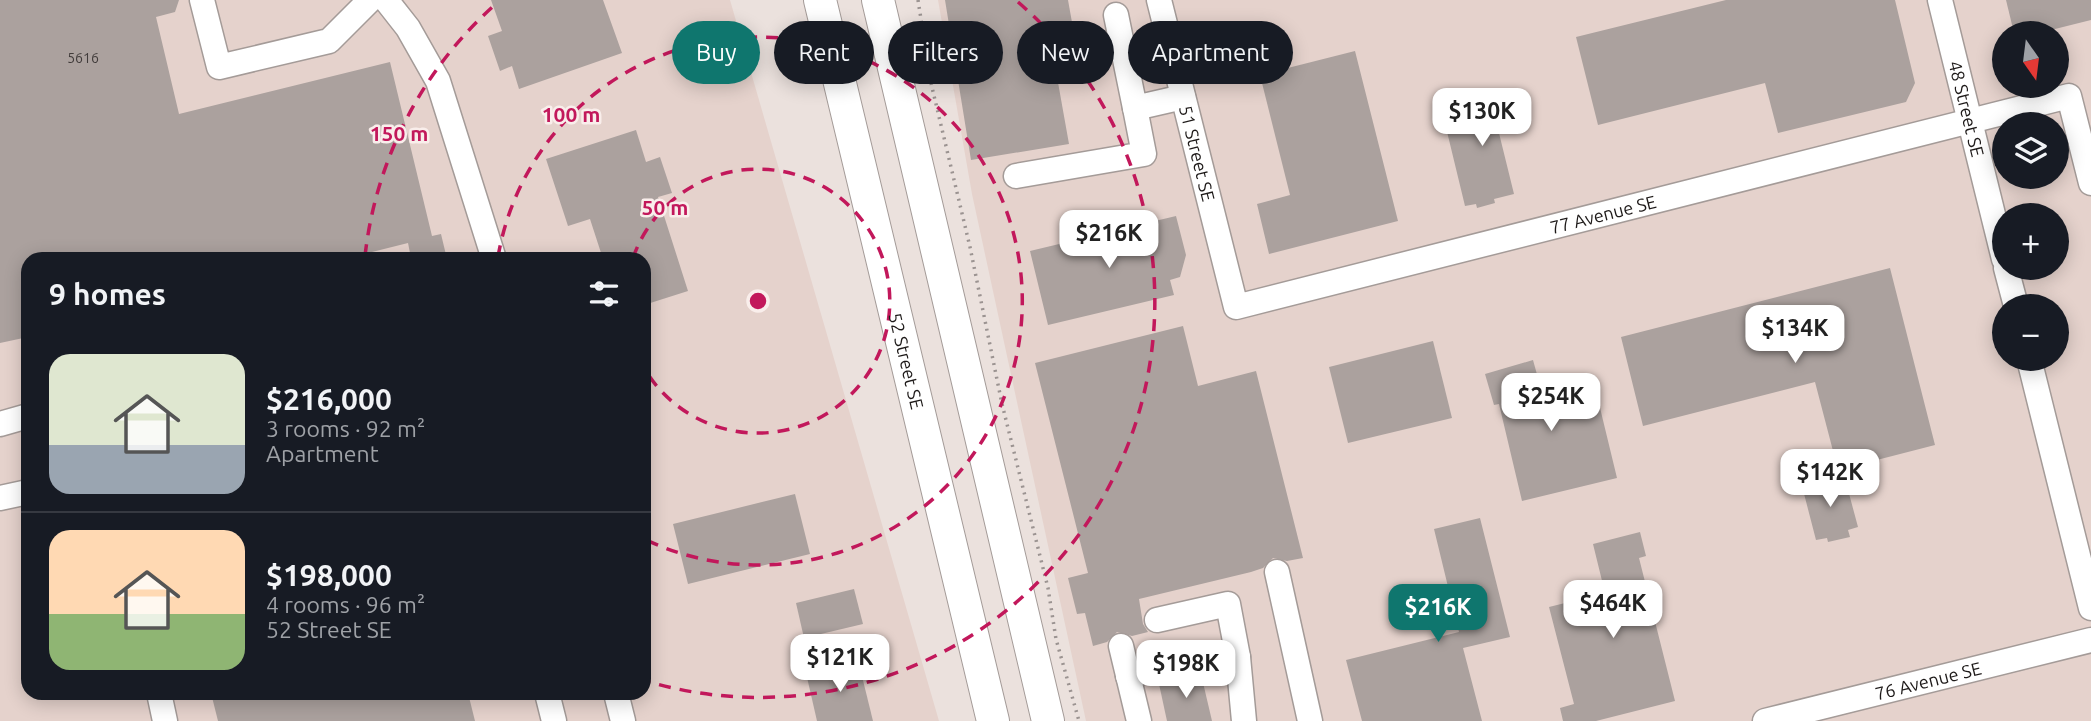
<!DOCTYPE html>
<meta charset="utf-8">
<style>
:root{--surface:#171b24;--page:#242831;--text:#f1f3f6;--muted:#9ea1a6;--line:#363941;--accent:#0f766e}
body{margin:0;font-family:Ubuntu,sans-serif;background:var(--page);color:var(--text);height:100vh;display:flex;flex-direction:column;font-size:26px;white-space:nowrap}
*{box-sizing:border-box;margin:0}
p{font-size:23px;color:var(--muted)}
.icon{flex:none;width:38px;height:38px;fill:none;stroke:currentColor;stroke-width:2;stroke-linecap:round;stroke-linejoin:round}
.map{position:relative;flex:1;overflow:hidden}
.side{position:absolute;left:21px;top:252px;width:630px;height:448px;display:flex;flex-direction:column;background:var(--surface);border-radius:21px;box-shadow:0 4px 18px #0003}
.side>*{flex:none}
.hud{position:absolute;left:672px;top:21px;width:665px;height:63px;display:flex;gap:14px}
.needle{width:46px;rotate:166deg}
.buttons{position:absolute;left:1992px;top:21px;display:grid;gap:14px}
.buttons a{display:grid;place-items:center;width:77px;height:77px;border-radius:50%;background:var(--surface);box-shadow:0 4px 18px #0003;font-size:35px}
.price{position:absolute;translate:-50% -60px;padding:0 16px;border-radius:14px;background:#fff;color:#222;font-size:23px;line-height:46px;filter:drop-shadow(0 2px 4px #0008)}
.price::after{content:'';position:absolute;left:50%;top:42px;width:21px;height:16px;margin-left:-10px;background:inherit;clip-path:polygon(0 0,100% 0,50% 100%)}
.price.active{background:var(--accent);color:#fff}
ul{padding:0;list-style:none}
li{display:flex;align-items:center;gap:21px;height:175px;padding:0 28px}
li+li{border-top:2px solid var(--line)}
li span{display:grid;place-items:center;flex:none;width:196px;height:140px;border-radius:21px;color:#555}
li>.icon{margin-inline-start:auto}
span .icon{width:84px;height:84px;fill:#fffc;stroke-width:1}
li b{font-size:30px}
h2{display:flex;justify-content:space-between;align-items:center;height:84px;padding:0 28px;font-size:30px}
.tag{padding:0 24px;border-radius:32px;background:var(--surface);box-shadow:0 4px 18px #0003;font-size:24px;line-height:63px}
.tag.active{background:var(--accent);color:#fff}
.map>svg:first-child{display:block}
</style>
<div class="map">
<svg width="2091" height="721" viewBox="0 0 2091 721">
<rect width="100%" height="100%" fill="#ebe1dd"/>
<g fill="#e5d2cc" fill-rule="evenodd">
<path d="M0,0H730L939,721H0ZM28,259H644V693H28Z"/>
<path d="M938,0H2091V721H1086L972,194ZM2004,33H2056V86H2004ZM2004,124H2056V177H2004ZM2004,215H2056V268H2004ZM2004,306H2056V359H2004Z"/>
</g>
<g fill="#aba19e">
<path d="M0,0H179L175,12L156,17L179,114L390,62L432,236L441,234L447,259H426L425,255L411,258L408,243L344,259H28V337L0,343Z"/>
<path d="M491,0H603L622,53L519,89L512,66L500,71L488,36L502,31Z"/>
<path d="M945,0H1068L1073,28L1049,32L1069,144L971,160Z"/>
<path d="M1726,0H1895L1915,83L1906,102L1778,133L1765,83L1598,125L1576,37Z"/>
<path d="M2006,0H2091V20L2039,33H2014Z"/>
<path d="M1355,51L1398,221L1269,254L1257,204L1290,195L1260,75Z"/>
<path d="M1517,93L1523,119L1497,125L1514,194L1494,199L1495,203L1477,208L1476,204L1465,206L1442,111Z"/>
<path d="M636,130L646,162L660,157L672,193L658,197L688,291L644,305V259H603L590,219L568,226L546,159Z"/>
<path d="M1176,216L1186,255L1180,277L1170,280L1174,295L1048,325L1030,251Z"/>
<path d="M1890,268L1935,445L1838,470L1815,382L1643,426L1621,337Z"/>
<path d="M1183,326L1198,386L1256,371L1303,558L1287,561L1273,558L1263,568L1251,572L1139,599L1143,624L1148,632L1132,636L1117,632L1107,642L1093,646L1085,613L1077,614L1068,578L1088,573L1035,363Z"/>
<path d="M1433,341L1452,418L1348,443L1329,367Z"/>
<path d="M1533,360L1543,396L1594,383L1617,478L1522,501L1499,404L1494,405L1485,374Z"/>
<path d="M1844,475L1858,527L1848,530L1850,537L1828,542L1827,538L1816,540L1802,486Z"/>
<path d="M795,494L810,554L688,584L673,524Z"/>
<path d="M1480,518L1510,637L1463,648L1482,721H1362L1346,660L1459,632L1434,529Z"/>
<path d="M1640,532L1646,556L1639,558L1675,701L1596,721H1563L1560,708L1574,704L1549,607L1605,593L1593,544Z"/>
<path d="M854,589L863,624L804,638L796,603Z"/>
<path d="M858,660L873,721H817L806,673Z"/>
<path d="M1201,674L1212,721H1167L1159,684Z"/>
<path d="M211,693H468L475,721H218Z"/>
</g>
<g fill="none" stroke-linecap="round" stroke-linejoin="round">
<defs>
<g id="minor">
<path d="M202,0L219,67L329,41L370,0"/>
<path d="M386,0L408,28L438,81L494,259"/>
<path id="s1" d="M1159,0L1236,307L2069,96L2091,183"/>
<path id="s2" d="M1940,0L2004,259"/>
<path d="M1116,15L1135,108L1183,97"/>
<path d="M1067,54L1122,44"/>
<path d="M1016,176L1144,154L1135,108"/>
<path d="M2006,268L2016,306"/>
<path d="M2029,359L2091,608"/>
<path d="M0,424L28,416"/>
<path d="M0,498L28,492"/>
<path d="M1277,572L1310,721"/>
<path d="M1157,620L1228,604L1238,657L1244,721"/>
<path d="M1121,646L1139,721"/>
<path d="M1128,676L1198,657H1238"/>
<path d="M159,693L165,721"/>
<path d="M547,693L554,721"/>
<path d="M616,693L623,721"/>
<path id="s3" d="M1765,721L2091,640"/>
</g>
<g id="major">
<path id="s4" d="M820,0L993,721"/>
<path d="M878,0L1048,721"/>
</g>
</defs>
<use href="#minor" stroke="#a49b98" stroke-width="27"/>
<use href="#major" stroke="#a49b98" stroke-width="34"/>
<path stroke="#9b9391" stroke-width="3.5" stroke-dasharray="2 5" stroke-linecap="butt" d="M918,0L931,83L970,247L1002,404L1048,588L1056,639L1079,721"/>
<use href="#minor" stroke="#fff" stroke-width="24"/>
<use href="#major" stroke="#fff" stroke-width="32"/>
</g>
<g fill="none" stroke="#c2185b" stroke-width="3.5" stroke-dasharray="12 9">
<path d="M633 258A132 132 0 1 1 644 368"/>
<path d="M498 257A264 264 0 1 1 644 539"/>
<path d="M365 256A396 396 0 0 1 498 2M1018 2A396 396 0 0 1 646 681"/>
</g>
<g text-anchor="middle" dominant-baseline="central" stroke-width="5" stroke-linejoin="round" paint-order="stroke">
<g font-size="14" fill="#403b3a">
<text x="83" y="58">5616</text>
</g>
<g font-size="18" fill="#1d1918" stroke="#f9eeeb">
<text stroke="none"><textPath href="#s2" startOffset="112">48 Street SE</textPath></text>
<text stroke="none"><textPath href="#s1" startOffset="158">51 Street SE</textPath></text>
<text stroke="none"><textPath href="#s1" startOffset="695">77 Avenue SE</textPath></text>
<text stroke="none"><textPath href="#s4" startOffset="371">52 Street SE</textPath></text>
<text stroke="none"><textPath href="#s3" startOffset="168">76 Avenue SE</textPath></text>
</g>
</g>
<circle cx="758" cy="301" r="10" fill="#c2185b" stroke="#f9eeeb" stroke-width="3.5"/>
<g font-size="21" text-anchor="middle" font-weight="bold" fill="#c2185b" stroke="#f9eeeb" stroke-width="5" stroke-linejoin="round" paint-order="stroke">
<text x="571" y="122">100 m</text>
<text x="399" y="141">150 m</text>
<text x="665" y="215">50 m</text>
</g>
</svg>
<div class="buttons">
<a><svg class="needle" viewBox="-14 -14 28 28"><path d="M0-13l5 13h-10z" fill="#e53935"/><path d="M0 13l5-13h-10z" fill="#9ea1a6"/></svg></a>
<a><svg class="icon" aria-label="layers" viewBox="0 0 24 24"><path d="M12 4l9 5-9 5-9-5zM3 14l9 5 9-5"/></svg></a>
<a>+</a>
<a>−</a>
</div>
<b class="price" style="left:1482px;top:148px">$130K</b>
<b class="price" style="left:1109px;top:270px">$216K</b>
<b class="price" style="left:1795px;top:365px">$134K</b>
<b class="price" style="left:1551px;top:433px">$254K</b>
<b class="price" style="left:1830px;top:509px">$142K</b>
<b class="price" style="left:1613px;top:640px">$464K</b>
<b class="price active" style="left:1438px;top:644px">$216K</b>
<b class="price" style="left:840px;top:694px">$121K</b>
<b class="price" style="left:1186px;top:700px">$198K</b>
<div class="hud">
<a class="tag active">Buy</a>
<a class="tag">Rent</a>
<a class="tag">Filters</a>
<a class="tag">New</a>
<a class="tag">Apartment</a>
</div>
<section class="side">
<h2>9 homes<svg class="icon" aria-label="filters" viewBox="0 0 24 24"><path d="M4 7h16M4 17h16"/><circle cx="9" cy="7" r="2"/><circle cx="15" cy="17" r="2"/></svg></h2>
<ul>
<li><span style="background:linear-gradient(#dfe7d0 65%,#9aa5b1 0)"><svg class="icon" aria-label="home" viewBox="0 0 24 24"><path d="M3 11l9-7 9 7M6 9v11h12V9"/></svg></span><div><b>$216,000</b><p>3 rooms · 92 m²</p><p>Apartment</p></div></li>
<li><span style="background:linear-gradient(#ffd9b3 60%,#8fb573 0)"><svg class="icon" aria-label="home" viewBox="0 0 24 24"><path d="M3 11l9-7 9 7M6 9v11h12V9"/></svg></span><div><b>$198,000</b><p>4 rooms · 96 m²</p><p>52 Street SE</p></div></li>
</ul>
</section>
</div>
